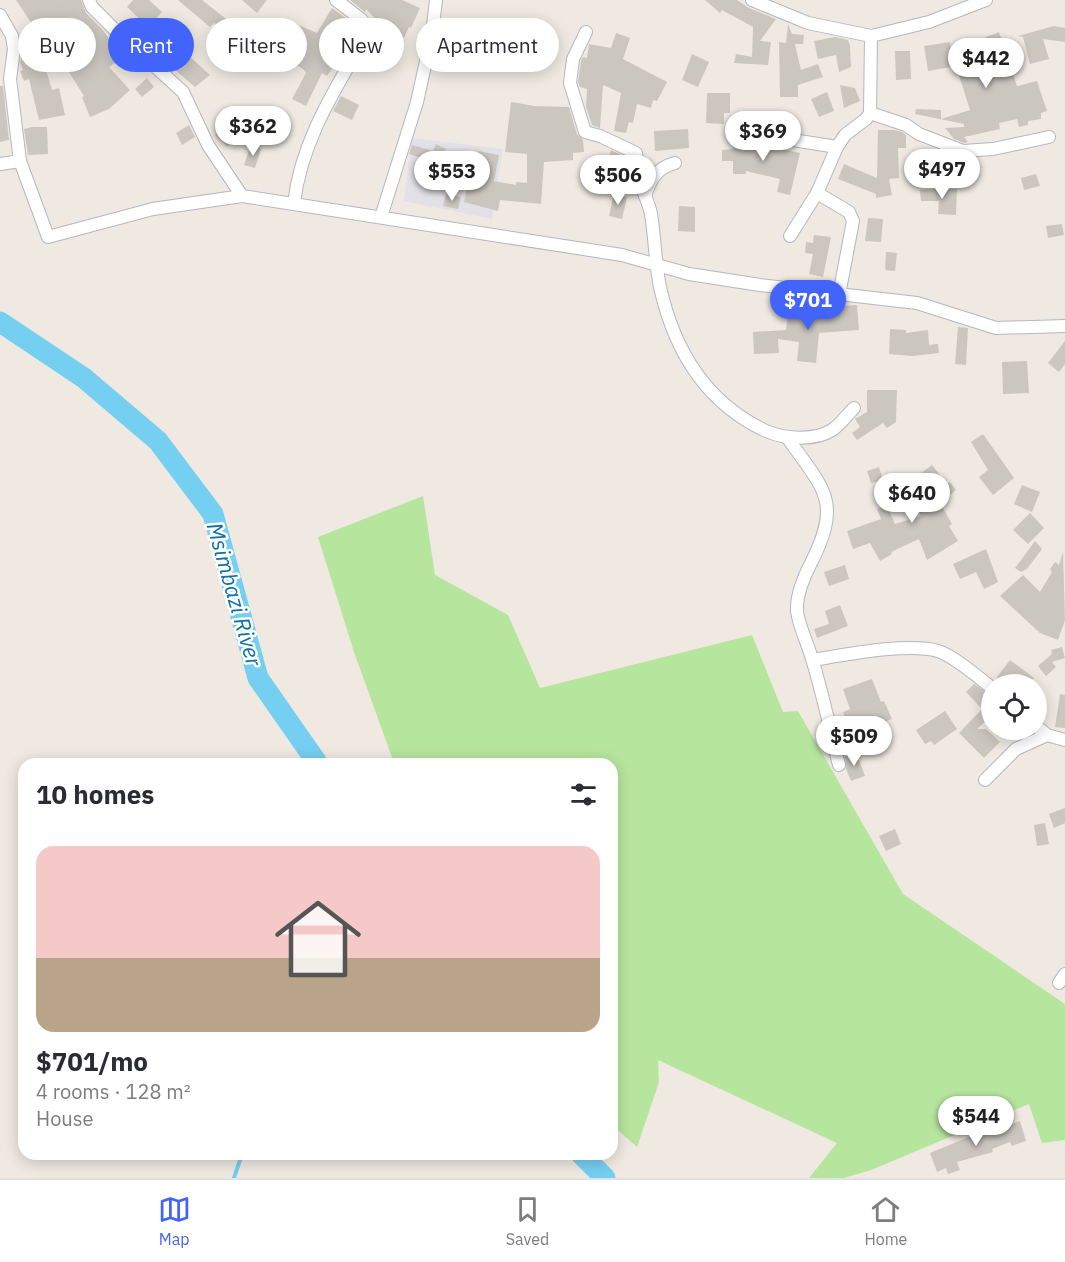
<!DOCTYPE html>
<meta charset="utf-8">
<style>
:root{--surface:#fff;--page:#f7f7f7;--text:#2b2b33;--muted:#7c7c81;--line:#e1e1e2;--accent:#4264fb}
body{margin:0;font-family:"IBM Plex Sans",sans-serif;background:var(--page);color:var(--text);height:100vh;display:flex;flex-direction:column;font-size:22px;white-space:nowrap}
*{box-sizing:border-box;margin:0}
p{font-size:20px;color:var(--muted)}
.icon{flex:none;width:33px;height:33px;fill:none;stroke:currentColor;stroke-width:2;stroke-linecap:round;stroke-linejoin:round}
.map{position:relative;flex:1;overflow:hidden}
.drawer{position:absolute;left:18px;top:758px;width:600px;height:402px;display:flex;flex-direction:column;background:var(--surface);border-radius:18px;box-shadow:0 3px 15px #0003}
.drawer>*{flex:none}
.banner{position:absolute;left:18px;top:18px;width:600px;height:54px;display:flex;gap:12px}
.tools{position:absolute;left:981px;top:674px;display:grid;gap:12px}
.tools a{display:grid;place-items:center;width:66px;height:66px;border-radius:50%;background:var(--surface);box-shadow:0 3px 15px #0003;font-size:30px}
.price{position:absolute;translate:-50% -51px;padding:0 14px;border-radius:21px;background:#fff;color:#222;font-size:20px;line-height:39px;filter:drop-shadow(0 2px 3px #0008)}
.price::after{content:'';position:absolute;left:50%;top:36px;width:18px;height:14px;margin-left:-9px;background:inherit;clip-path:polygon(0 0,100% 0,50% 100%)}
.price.selected{background:var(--accent);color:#fff}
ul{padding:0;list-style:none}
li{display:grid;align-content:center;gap:12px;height:318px;padding:0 18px}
li span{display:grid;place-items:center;height:186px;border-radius:18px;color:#555}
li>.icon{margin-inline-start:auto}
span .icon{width:108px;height:108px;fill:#fffc;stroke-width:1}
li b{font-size:26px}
h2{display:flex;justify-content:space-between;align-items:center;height:72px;padding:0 18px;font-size:26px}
.tag{padding:0 21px;border-radius:27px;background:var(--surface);box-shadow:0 3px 15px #0003;font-size:21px;line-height:54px}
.tag.selected{background:var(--accent);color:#fff}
.dock{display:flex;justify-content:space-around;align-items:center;height:84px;border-top:2px solid var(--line);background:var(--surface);font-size:16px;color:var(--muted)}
.dock a{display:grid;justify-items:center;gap:3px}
.dock .selected{color:var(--accent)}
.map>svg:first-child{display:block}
</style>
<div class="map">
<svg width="1065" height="1178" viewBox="0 0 1065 1178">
<rect width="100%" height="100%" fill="#efe9e1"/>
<path fill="#e3e1e8" d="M412,138L503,149L492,219L404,201Z"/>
<path fill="#b6e59e" d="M423,496L435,575L508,615L540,688L752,635L783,712L798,711L903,894L1065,1004V1140L1042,1143L1029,1104L871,1170L844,1178H809L837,1143L658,1060L659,1082L637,1147L612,1125V764L394,763L354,652L318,537Z"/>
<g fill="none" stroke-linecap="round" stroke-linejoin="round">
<path stroke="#75cff0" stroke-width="4" d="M234,1178L242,1154"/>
<g stroke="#75cff0" stroke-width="21">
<path d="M0,322L84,378L158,441L213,514L258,678L318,764"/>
<path d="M581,1154L605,1178"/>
</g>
</g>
<g fill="#cbc7bf">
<path d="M16,0H81L86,13L102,29L112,43L115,41L129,54L109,67L130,90L109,109L90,117L82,97L84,96L50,42V45L34,27Z"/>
<path d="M133,0H149L162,12L148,27L127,7Z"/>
<path d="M178,0H202L235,26L239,20L255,37L240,55L222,41L228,35L214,23L210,27Z"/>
<path d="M242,0H267L257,13Z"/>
<path d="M350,0H402L420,8L411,28L409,27L404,38L390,31L391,28L379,23L366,9L365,12Z"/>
<path d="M705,0H737L749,8L776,19L760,41L771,42L768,65L734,63L736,54L752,57L753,27L722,10L720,13Z"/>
<path d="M332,8L355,25L329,67L332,69L327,76L322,73L306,106L292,99L306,73L303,69L288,60L282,68L270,59L296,24L317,33Z"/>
<path d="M788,24L792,34L804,35L803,44H795L801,70L818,64L823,77L798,85V97H780L779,42L786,43Z"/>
<path d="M1054,26L1065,28V42L1043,39L1049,59L1030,64L1023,37L1018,36Z"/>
<path d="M999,32L1017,86L1037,81L1047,111L1041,113V119L1028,121V125L1019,127L1017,119L999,123L1000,129L964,137L968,142L964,143L954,139L945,128L964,127V124L915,114L916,109L941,110V119L970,110L956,66L928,71L924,46L950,42L952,57L988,42L986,37Z"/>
<path d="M616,33L630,38L623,59L667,82L657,101L653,100L651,108L637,104L633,123L629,122L626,133L614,131L621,93L603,85L600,128L592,125L586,107L587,89L580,87L578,82L581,61L583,57L587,58L589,44L611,48Z"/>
<path d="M835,37L848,40L850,46L851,67L839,72L836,55L818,59L814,41Z"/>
<path d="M39,47L52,90L59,88L65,115L39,120L29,79L24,81L20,71L23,70L20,63L22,55Z"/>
<path d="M895,51H910L911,79L896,80Z"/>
<path d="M692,54L709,62L698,87L682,80Z"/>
<path d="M188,55L210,75L195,87L174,69Z"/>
<path d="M147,78L154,87L142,97L135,89Z"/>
<path d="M840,85L855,88L860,101L844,108Z"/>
<path d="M0,86H3L9,140L0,142Z"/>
<path d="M827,92L834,111L819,117L811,99Z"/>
<path d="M707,93H730V113H724V124L706,123Z"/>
<path d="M341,96L359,105L352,120L333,111Z"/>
<path d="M511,102L534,106L569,107L577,134L583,140L584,152L573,153V160L544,162L541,204L500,200L498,211L464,202L469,177L474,178L478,151L499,155L494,181L516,185V182L527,183V154L505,152Z"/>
<path d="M234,114L249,128L240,137L237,134L227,146L215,135Z"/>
<path d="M189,125L195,137L182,145L176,133Z"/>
<path d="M32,127H47L48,154L28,155L24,129Z"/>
<path d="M688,129L689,148L655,151L654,131Z"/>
<path d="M878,130H894L902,132L906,135V148H898L899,178L889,179L892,195L876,198V194L838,179L844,164L877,178Z"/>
<path d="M732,136H741L753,143L800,153L790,195L777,192L780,179L746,171V174H733V161H722V150L733,149Z"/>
<path d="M436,144L446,149L439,164L409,154L412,145L433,151Z"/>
<path d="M251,145L261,149L255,168L244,165Z"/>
<path d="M611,150L629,159L626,173L608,165Z"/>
<path d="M926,150L937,151L936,163L956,166L954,180L922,174Z"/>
<path d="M1036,174L1040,186L1024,190L1021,178Z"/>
<path d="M957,189L956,215L938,214L939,201H921L920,190Z"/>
<path d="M446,194L461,197L458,209L443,206Z"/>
<path d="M614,194L627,197L622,219L609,216Z"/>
<path d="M679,206L695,207V232L678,231Z"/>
<path d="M868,218L883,219L881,242L865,241Z"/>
<path d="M1062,224L1064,235L1048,238L1046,226Z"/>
<path d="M814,235L831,237L823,277L809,274L813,254L805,253L806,242L813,243Z"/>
<path d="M886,252L897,253L895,271L885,270Z"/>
<path d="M857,305L859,330L819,333L816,363L797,361L799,342L778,339L779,353L754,354L753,332L786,330L788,315L806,317V310L829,313L828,307Z"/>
<path d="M958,327L968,328L966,365L955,364Z"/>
<path d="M890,329L906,330V333L928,330L929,345L938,344L939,353L912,356L889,354Z"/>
<path d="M1065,341V364L1059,372L1048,363Z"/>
<path d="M1027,361L1029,393L1003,394L1002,362Z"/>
<path d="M867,390H897L896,422L887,428L883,423L857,440L852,433L860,427L855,419L867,412Z"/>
<path d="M983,434L1014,478L993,495L979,477L988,470L971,442Z"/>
<path d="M932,465L947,484L950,482L956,490L940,503L952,524L949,526L958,541L927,560L919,539L891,552L892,554L880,561L870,543L853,549L847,531L881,519L877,509L887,505L895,524L921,516L919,511L922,509L917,502L930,494L917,476Z"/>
<path d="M879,467L883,480L871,483L867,471Z"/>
<path d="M1022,485L1040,492L1032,512L1014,504Z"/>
<path d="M1030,513L1044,528L1028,544L1013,530Z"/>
<path d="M1035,541L1042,549L1027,569L1021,572L1015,568Z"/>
<path d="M986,549L998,582L984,589L976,572L960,579L953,564Z"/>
<path d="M1063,552L1065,620L1058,640L1040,633L1000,596L1023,575L1040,592L1052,572L1050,569L1055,562L1059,565Z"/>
<path d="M845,565L849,579L829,586L824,572Z"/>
<path d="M840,605L848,626L817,638L814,629L829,624L825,611Z"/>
<path d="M1062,647L1065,658L1052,662L1056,667L1046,676L1038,666L1052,654L1051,650Z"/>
<path d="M1010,660L1034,678L1029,684H1006L997,677Z"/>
<path d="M872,679L881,702L884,701L892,719L868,729L874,741L858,750L847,729L843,731L839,722L846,719L843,712L850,709L843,689Z"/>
<path d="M974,684L992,696V718L990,717L977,729H986L1000,742L984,758L959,733L982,709L966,692Z"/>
<path d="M1060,694L1065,695V728L1055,727Z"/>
<path d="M945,711L957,729L934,745L931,741L925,744L916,730Z"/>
<path d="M856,752L865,776L851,781L846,769L845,757Z"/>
<path d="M1065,808V823L1054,828L1049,814Z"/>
<path d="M1045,823L1049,844L1037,846L1034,825Z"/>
<path d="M895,829L901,844L886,851L879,836Z"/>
<path d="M1020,1121L1026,1141L1012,1146L1010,1142L992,1149L993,1152L957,1162L960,1170L948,1174L946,1168L937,1172L930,1153L988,1129L989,1132Z"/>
</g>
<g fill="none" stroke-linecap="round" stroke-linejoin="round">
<defs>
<g id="street">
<path d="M89,0L92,7L114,29L183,92L208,145L242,196"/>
<path d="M752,0L808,23L871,36L929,22L986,0"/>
<path d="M0,15L12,36L14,49L10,79L20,161L48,237L153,209L242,196L622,255L689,274L760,285L917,303L996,328L1065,326"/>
<path d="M586,32L573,59L570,83L585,132L600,136L636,153C638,164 638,174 641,184C644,194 649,204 651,214C655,238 655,263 660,287C674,350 706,403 766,431C784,439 815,441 832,430C840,425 847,415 854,408"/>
<path d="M870,113L906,125L919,134L963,151L993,149L1049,137"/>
<path d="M749,133L837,147"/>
<path d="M0,164L20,161"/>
<path d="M817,193L849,212L853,221L839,295"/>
<path d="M645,196C651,178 657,168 675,163"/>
<path d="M294,203C301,144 331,96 360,46L366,29L362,20L336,0"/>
<path d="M381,217L417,102L432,34L436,0"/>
<path d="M790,236L817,193L837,147L845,135L866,119L870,113L871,36"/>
<path d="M787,437C823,489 843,500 811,563C804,576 796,596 797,611C799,627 808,644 812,659C823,694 830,730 839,765"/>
<path d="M813,660C844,655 908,642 938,651C954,656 978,677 992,688"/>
<path d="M1036,726L1047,735L1065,740"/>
<path d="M985,780L1016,749L1047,735"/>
<path d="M1059,983L1065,974"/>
</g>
</defs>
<use href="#street" stroke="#b4b7c1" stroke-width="14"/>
<use href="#street" stroke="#fff" stroke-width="12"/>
</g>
<g text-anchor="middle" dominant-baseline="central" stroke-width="5" stroke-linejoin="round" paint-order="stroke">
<g font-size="22" font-style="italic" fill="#0d6fa3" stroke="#fff">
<text transform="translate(235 594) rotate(74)">Msimbazi River</text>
</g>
</g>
</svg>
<div class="tools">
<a><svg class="icon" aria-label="locate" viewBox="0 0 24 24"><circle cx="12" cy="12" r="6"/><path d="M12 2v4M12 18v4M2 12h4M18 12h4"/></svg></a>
</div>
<b class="price" style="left:986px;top:89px">$442</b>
<b class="price" style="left:253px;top:157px">$362</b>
<b class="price" style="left:763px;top:162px">$369</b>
<b class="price" style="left:942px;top:200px">$497</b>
<b class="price" style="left:452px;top:202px">$553</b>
<b class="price" style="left:618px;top:206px">$506</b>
<b class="price selected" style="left:808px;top:331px">$701</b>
<b class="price" style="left:912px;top:524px">$640</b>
<b class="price" style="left:854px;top:767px">$509</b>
<b class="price" style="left:976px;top:1147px">$544</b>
<div class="banner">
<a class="tag">Buy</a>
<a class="tag selected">Rent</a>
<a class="tag">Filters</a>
<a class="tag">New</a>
<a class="tag">Apartment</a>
</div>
<section class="drawer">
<h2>10 homes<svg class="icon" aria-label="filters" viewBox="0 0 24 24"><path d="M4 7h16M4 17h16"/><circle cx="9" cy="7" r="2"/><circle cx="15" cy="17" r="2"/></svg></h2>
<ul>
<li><span style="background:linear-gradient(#f6c9c9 60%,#b9a48a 0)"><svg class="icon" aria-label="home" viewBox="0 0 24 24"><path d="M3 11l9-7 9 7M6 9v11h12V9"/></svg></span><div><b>$701/mo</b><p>4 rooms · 128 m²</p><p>House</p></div></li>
</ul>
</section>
</div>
<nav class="dock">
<a class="selected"><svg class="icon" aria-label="map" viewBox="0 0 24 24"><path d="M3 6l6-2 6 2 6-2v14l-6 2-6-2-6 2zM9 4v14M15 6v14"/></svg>Map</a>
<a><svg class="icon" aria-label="saved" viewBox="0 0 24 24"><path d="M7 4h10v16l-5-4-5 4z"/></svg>Saved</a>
<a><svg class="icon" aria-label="home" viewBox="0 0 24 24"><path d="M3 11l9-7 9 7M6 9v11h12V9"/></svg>Home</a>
</nav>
